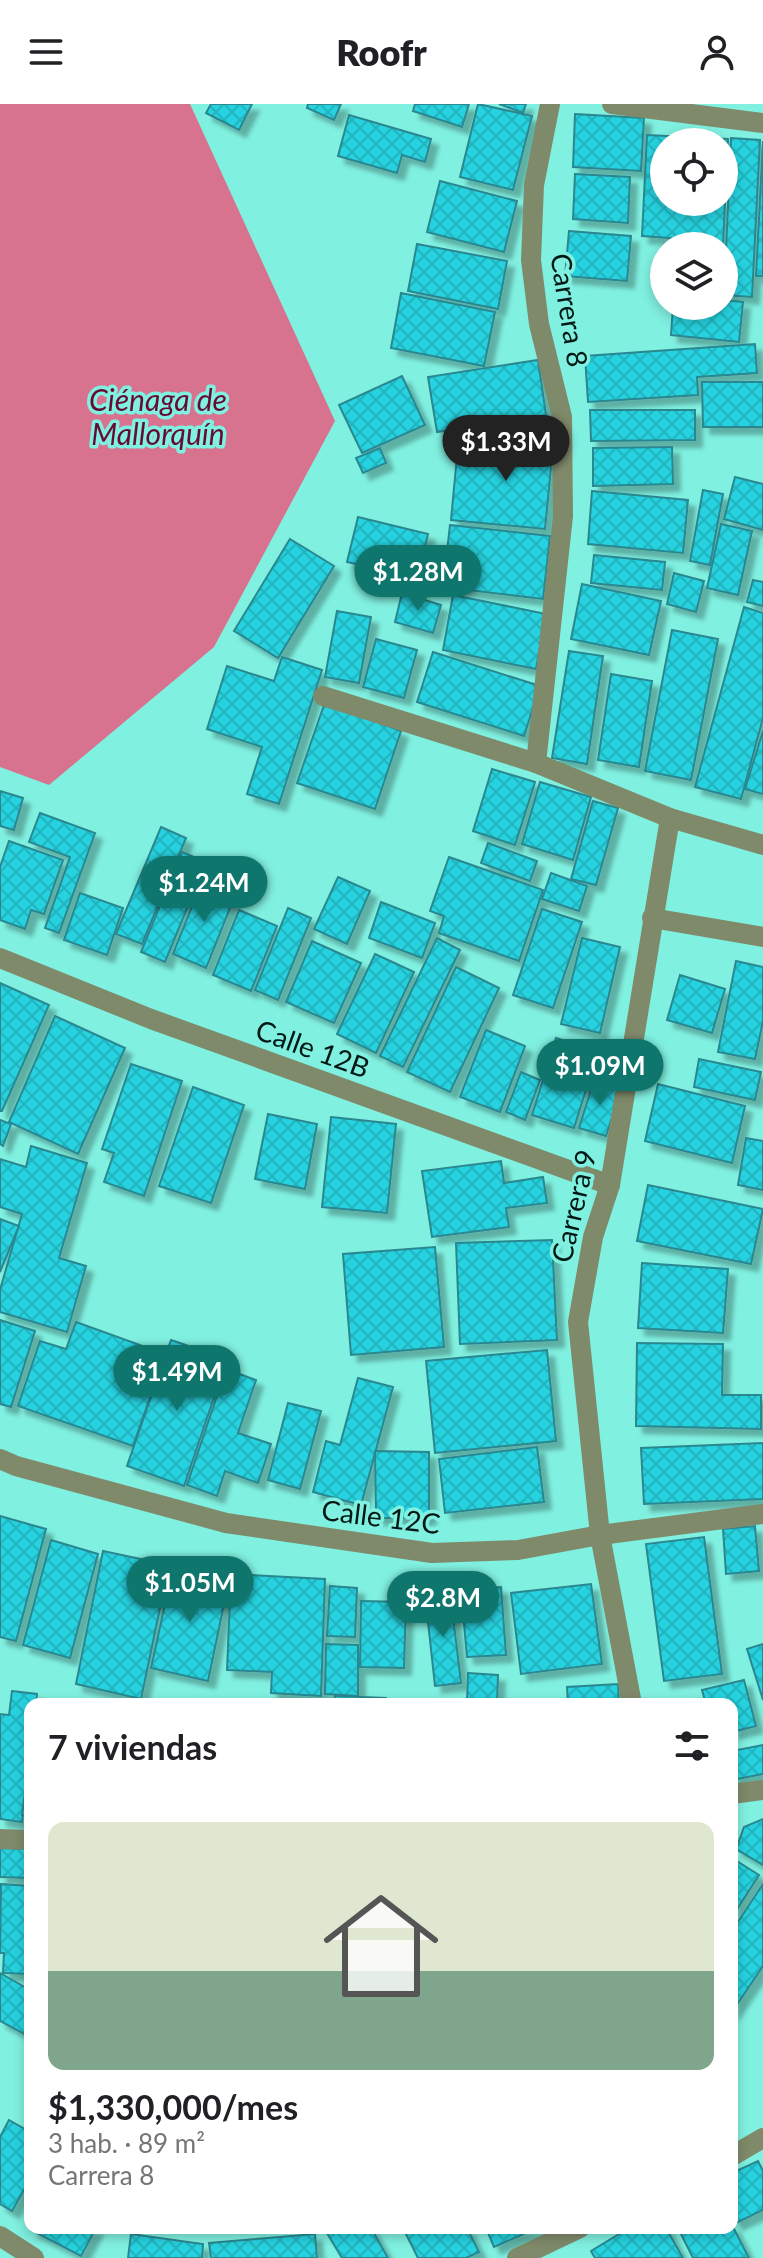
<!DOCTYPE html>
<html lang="es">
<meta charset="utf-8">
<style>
:root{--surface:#fff;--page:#f6f6f6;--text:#202124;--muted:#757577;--line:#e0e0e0;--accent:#0f766e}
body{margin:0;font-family:Lato,sans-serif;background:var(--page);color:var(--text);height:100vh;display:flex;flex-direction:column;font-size:30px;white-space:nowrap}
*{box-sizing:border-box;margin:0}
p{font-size:26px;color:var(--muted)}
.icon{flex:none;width:44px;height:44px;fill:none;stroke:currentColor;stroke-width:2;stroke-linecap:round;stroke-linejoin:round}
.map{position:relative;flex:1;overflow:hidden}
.details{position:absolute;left:24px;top:1594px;width:714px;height:536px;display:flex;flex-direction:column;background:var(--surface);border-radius:16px;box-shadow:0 4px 12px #0003}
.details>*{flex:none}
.controls{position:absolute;left:650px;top:24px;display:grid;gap:16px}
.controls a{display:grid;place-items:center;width:88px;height:88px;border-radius:50%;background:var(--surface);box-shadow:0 4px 12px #0003;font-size:40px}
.price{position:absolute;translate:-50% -68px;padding:0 18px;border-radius:28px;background:var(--accent);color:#fff;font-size:26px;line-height:52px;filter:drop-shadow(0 2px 4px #0008)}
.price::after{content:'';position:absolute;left:50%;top:48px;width:24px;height:18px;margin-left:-12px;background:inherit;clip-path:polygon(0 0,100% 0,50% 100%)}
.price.selected{background:#222;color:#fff}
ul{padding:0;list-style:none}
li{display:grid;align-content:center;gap:16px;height:424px;padding:0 24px}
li+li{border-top:2px solid var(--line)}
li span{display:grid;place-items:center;height:248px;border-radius:16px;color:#555}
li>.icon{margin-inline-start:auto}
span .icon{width:144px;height:144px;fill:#fffc;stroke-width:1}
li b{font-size:34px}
h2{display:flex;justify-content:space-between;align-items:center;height:96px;padding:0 24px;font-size:34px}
header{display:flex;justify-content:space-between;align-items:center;height:104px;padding:0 24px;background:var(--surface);font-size:36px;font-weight:800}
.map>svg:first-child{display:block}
</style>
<header><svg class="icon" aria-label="menu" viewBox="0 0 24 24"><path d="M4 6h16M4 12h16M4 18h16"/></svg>Roofr<svg class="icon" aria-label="person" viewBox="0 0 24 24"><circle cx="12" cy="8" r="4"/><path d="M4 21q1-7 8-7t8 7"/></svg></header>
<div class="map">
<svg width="763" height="2154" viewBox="0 0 763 2154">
<defs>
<pattern id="building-cross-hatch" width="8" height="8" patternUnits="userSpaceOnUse" patternTransform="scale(2)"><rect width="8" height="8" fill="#27d2df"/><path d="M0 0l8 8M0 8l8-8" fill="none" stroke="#21b4be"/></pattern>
<filter id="shadow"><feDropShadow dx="7" dy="7" stdDeviation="2" flood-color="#0004"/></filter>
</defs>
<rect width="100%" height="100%" fill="#80f0e0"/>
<path fill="#d7738f" d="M0,0H190L335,317L214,543L49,681L0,663Z"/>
<g fill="url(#building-cross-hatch)" stroke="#2b878f" stroke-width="2" fill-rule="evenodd" filter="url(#shadow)">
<path d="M211,0H252L239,26L206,9Z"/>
<path d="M308,0H341L334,16L307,4Z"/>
<path d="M415,0H469L462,23L413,7Z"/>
<path d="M478,0L532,12L513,86L460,73Z"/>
<path d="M499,0H526L523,9Z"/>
<path d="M575,10L644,14L641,67L573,63Z"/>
<path d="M349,11L431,35L425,58L402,51L397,69L338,52Z"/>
<path d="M647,31L728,35L723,142H683V135L642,132ZM664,38H724V98H664Z"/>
<path d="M731,34L760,36L752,193L724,191Z"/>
<path d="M763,37V172H756Z"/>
<path d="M575,70L630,73L628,119L573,115Z"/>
<path d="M440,77L517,97L504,148L427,128Z"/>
<path d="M569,127L631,132L627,177L565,172Z"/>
<path d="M417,140L507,157L498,205L408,187Z"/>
<path d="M401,189L495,208L484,262L391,244Z"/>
<path d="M724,196L743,198L739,238L671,231L673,202H724Z"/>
<path d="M755,240L757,269L697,273L698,291L588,298L585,252Z"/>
<path d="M538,256L546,311L437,328L428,273Z"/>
<path d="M402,272L425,321L362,349L339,301Z"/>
<path d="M702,278H763V323H703Z"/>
<path d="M590,306H695V336L591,337Z"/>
<path d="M495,327L554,333L545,425L451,416L457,352L493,356Z"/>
<path d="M672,343L673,380L593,382V344Z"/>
<path d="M380,344L386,359L363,369L356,354Z"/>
<path d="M735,373L763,380V426L724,415Z"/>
<path d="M703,386L723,390L710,461L690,457Z"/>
<path d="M592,387L688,396L683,449L588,440Z"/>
<path d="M358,413L428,430L418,474L347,458Z"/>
<path d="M721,420L752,427L738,491L707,484Z"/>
<path d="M450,421L550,432L543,495L443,483Z"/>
<path d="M290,435L334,462L278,554L234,527Z"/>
<path d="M594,451L665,458L662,486L591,479Z"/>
<path d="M674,469L704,477L696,508L667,500Z"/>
<path d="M753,476L763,478V502L747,498Z"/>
<path d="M582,480L661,497L649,551L571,535Z"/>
<path d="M402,489L441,501L433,529L395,518Z"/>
<path d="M453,491L546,510L536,565L443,546Z"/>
<path d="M744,503L763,509V614L741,695L695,683Z"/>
<path d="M337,507L371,513L359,579L325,573Z"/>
<path d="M672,526L718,535L691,676L645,667Z"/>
<path d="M376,535L417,546L404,594L363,583Z"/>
<path d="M569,547L603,552L587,660L552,654Z"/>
<path d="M433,548L540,582L524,632L417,598Z"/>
<path d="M282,553L322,566L279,700L247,690L262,643L207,625L227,562L274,577Z"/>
<path d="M611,570L652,577L639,663L598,656Z"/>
<path d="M325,598L401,627L375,705L297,679Z"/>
<path d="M763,627V690L745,685Z"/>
<path d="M492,665L535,678L515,741L473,727Z"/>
<path d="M540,678L591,693L573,756L522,740Z"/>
<path d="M0,687L23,694L14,726L0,722Z"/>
<path d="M593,697L618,704L596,781L571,775Z"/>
<path d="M40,709L95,729L59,829L45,824L70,753L29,738Z"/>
<path d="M161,723L186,734L142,840L116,830Z"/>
<path d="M9,737L63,756L44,810L31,806L25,825L0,816V763Z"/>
<path d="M488,739L537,757L530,777L481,759Z"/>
<path d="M182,748L206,758L165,858L141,848Z"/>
<path d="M449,753L543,786L519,857L439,829L444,812L430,807Z"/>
<path d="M551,769L587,782L579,807L542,795Z"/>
<path d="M338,773L370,787L347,840L314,825Z"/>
<path d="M203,775L236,789L206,864L173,850Z"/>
<path d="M80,789L123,804L107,851L64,836Z"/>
<path d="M381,798L435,819L422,854L369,834Z"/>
<path d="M288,804L311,814L278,896L255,886Z"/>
<path d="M542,805L582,818L553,904L513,891Z"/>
<path d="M239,806L277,822L251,887L213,871Z"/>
<path d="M437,834L460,846L403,963L380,952Z"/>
<path d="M582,834L620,843L600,929L561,920Z"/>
<path d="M312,837L361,859L334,919L286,898Z"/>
<path d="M375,850L414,868L376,949L337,930Z"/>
<path d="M736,857L763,863V917L755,955L718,948Z"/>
<path d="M456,863L499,884L450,988L407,968Z"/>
<path d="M680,871L725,885L712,929L667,916Z"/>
<path d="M0,879L49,901L2,1007H0Z"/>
<path d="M55,912L125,944L78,1050L9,1018Z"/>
<path d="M486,926L525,942L500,1008L460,993Z"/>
<path d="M556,934L598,947L574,1024L532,1011Z"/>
<path d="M699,955L761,968L755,996L694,983Z"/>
<path d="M131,960L182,977L144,1092L104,1078L114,1049L102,1045Z"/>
<path d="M521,968L540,976L525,1016L506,1008Z"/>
<path d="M595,973L622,982L606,1032L579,1024Z"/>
<path d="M658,980L745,1002L732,1059L645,1037Z"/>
<path d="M193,983L244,1001L211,1099L159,1082Z"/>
<path d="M268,1010L317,1020L305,1085L255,1075Z"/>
<path d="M331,1013L396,1020L387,1109L322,1103Z"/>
<path d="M0,1016L11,1020L3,1042L0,1040Z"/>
<path d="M746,1034L763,1037V1086L738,1081Z"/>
<path d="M31,1042L87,1059L59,1154L86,1162L67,1228L0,1208V1186L22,1110L0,1103V1055L26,1063Z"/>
<path d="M501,1057L504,1079L543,1073L547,1099L506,1104L509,1123L432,1133L422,1067Z"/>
<path d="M648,1081L763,1105L751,1160L637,1137Z"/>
<path d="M0,1115L19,1122L0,1168Z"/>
<path d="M552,1136L557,1236L460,1240L456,1139Z"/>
<path d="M435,1143L444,1243L351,1251L343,1150Z"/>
<path d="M642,1159L728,1165L723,1229L638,1224Z"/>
<path d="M0,1216L35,1227L11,1303L0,1300Z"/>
<path d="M76,1218L165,1250L133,1342L18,1302L40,1237L66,1245Z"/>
<path d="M171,1236L227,1255L184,1382L127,1362Z"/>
<path d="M637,1239L723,1240L722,1291H761V1325L636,1322Z"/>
<path d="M547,1246L556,1337L435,1349L426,1257Z"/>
<path d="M226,1265L256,1276L238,1329L271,1340L258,1379L225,1367L217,1392L187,1381Z"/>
<path d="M358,1274L393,1283L361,1401L313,1388L326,1337L340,1341Z"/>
<path d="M288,1299L321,1307L300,1385L268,1376Z"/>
<path d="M763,1339V1395L644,1400L641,1344Z"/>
<path d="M537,1343L544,1398L445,1409L439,1355Z"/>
<path d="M375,1347L429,1348V1414H376Z"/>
<path d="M0,1412L46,1425L16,1537L0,1533Z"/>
<path d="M755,1422L759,1467L726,1470L723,1425Z"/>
<path d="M704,1433L722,1570L664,1577L646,1440Z"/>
<path d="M51,1436L98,1450L70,1554L23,1541Z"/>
<path d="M103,1447L169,1461L141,1595L76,1580Z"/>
<path d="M173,1464L229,1476L208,1577L151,1564Z"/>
<path d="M231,1470L325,1475L321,1592L271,1589L272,1568L227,1566Z"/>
<path d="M591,1480L602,1560L521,1570L511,1489Z"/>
<path d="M330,1482L357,1484L355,1533L327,1532Z"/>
<path d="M501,1483L506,1551L467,1553L461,1486Z"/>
<path d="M450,1487L461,1579L435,1582L425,1490Z"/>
<path d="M361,1497L406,1498L404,1564L360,1563Z"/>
<path d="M326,1540L358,1541V1592L325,1590Z"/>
<path d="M763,1540V1596L747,1545Z"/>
<path d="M468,1569L498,1571L497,1600H467Z"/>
<path d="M744,1576L756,1622L732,1628V1600H706L702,1586Z"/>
<path d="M618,1580L619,1600H568L567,1583Z"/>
<path d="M12,1587L37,1590L36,1600H30V1651L22,1718L0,1715V1610L9,1611Z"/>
<path d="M335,1592L386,1594V1600H335Z"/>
<path d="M763,1641V1670L732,1676V1647Z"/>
<path d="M30,1651V1712L22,1711Z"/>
<path d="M763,1715V1761L736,1745L744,1723Z"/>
<path d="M0,1744L30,1745V1774L0,1773Z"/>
<path d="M732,1754L759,1771L732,1813Z"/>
<path d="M1,1780L30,1782V1870L3,1869L4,1849H0Z"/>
<path d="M763,1780V1862L732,1908V1827Z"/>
<path d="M0,1869L30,1886V1933L0,1917Z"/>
<path d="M9,2016L30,2028V2075L12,2107L0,2100V2033Z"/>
<path d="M758,2057L763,2067V2106L736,2119L732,2111V2069Z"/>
<path d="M732,2121L749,2154H693L678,2124H732Z"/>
<path d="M32,2124H96L81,2152L31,2126Z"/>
<path d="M324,2124H371L388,2154H342Z"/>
<path d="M403,2124H467L479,2148L466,2154H418Z"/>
<path d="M486,2124H537L494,2143Z"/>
<path d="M629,2124H666L683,2154H595L591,2147Z"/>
<path d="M131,2130L203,2140L202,2154H128Z"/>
<path d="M315,2130L317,2154H211L209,2139Z"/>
</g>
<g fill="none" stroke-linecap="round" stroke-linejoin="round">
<g stroke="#7f8a6a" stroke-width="20">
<path d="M612,0L763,19"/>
<path d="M323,592L536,659L670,714L763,741"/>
<path d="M536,659L563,412L562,313L539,220L531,156L534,81L550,0"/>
<path d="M652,814L763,833"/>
<path d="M0,854L151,915L610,1081"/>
<path d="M0,1355L16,1362L226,1419L432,1449L518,1446L600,1431L763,1410"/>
<path d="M632,1600L600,1431L578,1218L593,1133L610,1081L670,714"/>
<path d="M732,1690L763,1686"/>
<path d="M0,1735L30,1736"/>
<path d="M732,2052L763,2034"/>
<path d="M0,2132L34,2154"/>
<path d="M517,2154L580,2124"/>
</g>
</g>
<g text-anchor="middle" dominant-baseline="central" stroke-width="7" stroke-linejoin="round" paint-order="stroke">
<g font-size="28" fill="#011815" stroke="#80f0e0">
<text transform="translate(570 206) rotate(81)">Carrera 8</text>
<text transform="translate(313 944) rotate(20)">Calle 12B</text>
<text transform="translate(573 1102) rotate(-77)">Carrera 9</text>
<text transform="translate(381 1412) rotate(7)">Calle 12C</text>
</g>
<g font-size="30" font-style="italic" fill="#670a31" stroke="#80f0e0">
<text x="158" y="295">Ciénaga de<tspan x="158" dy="34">Mallorquín</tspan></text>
</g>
</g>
</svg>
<div class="controls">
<a><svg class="icon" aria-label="locate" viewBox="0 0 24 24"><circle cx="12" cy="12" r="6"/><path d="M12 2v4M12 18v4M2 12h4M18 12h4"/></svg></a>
<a><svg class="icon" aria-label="layers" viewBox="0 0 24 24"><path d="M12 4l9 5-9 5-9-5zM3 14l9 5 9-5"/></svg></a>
</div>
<b class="price selected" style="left:506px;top:379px">$1.33M</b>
<b class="price" style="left:418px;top:509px">$1.28M</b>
<b class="price" style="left:204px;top:820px">$1.24M</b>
<b class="price" style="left:600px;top:1003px">$1.09M</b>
<b class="price" style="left:177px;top:1309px">$1.49M</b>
<b class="price" style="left:190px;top:1520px">$1.05M</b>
<b class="price" style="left:443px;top:1535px">$2.8M</b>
<section class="details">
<h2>7 viviendas<svg class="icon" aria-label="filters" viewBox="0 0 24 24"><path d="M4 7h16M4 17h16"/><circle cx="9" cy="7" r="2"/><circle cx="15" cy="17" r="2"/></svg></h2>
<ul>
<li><span style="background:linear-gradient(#dfe7d0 60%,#7fa58c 0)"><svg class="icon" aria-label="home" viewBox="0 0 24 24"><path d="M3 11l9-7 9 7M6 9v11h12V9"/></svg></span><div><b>$1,330,000/mes</b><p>3 hab. · 89 m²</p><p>Carrera 8</p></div></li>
</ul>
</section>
</div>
